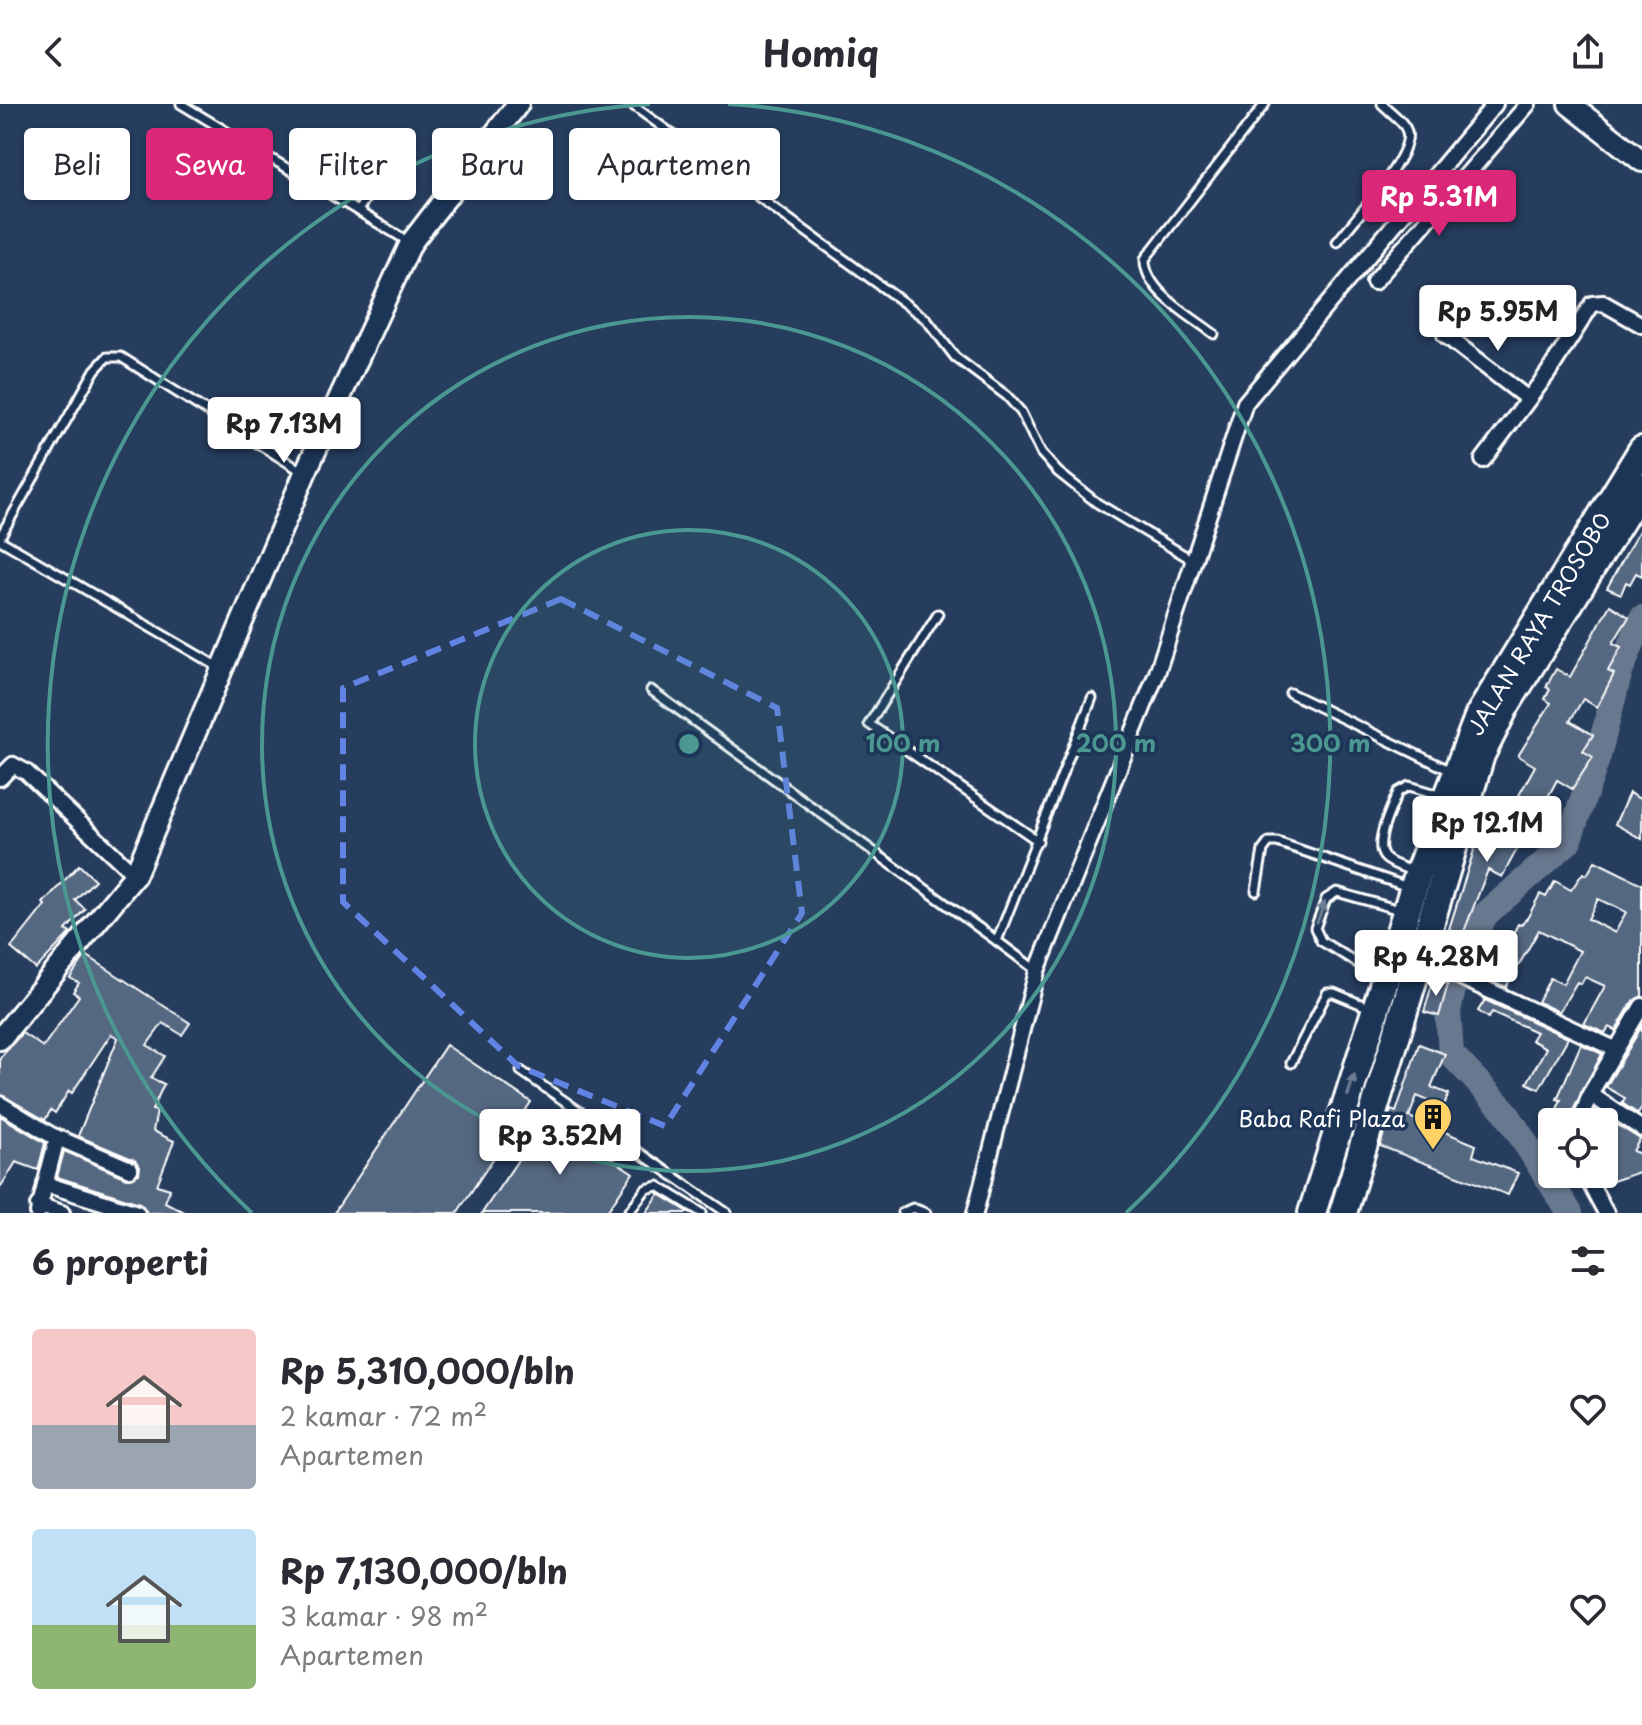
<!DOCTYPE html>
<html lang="id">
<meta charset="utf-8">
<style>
:root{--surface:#fff;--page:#f2f2f3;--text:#2b2b33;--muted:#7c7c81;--accent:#db2777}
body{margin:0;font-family:"Playpen Sans",sans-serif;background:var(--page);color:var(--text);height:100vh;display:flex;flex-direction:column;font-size:30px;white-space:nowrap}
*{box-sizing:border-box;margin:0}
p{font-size:26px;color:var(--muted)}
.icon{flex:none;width:44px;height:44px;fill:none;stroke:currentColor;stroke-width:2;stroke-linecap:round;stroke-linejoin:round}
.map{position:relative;height:1109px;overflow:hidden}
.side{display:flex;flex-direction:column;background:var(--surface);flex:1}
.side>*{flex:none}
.hud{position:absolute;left:24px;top:24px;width:800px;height:72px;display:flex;gap:16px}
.buttons{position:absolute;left:1538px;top:1004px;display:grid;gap:16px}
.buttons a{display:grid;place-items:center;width:80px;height:80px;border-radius:8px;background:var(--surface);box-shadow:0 2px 6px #0004;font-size:40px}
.price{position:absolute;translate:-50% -68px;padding:0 18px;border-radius:8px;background:#fff;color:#222;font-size:26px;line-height:52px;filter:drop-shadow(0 2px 4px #0008)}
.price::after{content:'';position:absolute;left:50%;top:48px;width:24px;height:18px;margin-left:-12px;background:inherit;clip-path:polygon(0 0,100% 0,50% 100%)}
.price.active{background:var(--accent);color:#fff}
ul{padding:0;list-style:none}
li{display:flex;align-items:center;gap:24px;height:200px;padding:0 32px}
li span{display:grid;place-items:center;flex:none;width:224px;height:160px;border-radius:8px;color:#555}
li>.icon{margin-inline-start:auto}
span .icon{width:96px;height:96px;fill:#fffc;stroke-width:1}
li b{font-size:34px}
h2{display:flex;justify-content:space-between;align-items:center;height:96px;padding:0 32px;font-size:34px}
.pill{padding:0 28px;border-radius:8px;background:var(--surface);box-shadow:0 2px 6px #0004;font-size:28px;line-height:72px}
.pill.active{background:var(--accent);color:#fff}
header{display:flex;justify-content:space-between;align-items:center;height:104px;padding:0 32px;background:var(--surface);font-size:36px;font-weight:700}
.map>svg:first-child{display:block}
</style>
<header><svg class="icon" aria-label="back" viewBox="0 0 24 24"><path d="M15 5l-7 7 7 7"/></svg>Homiq<svg class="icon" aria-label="share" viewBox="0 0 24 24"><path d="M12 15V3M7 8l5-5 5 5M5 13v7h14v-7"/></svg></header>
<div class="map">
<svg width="1642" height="1109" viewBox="0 0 1642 1109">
<rect width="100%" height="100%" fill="#263d5e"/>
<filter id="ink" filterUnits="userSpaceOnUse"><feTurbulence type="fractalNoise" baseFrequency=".0125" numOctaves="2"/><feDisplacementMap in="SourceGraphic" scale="16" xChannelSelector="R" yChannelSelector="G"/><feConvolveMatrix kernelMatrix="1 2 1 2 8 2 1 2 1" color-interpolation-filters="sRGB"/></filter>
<g filter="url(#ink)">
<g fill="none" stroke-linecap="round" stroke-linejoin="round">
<path stroke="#67788e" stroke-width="26" d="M1570,1109L1505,1007L1451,950L1448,907L1460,855L1486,810L1568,738L1598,652L1619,571L1642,514"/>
</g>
<g fill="#556781" stroke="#fff" stroke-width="2" fill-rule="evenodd">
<path d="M1642,421V472L1636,469L1630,480L1626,478L1621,490L1607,484Z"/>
<path d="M1610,501L1629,513L1613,539L1621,543L1608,567L1614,570L1597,603L1583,595L1570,617L1593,631L1583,647L1593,653L1572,685L1557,676L1542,704L1519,691L1535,662L1518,652L1551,599L1545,595L1550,585L1546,583L1556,565L1570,573Z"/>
<path d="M1629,689L1642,696V735L1615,720Z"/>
<path d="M1496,709L1528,725L1502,773L1488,766L1463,830L1449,825L1475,743Z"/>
<path d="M1595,757L1642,780V892L1633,897L1616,926L1609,923L1605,929L1584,920L1605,882L1585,873L1581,880L1577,878L1559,908L1538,898L1550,874L1563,880L1580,847L1539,826L1506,883L1489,876L1518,820L1521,821L1528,813L1540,790L1546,793L1555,777L1571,786L1583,769L1587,771ZM1598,795L1626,808L1615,829L1588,815Z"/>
<path d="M79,761L95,776L75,796L85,805L66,826L70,829L36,865L11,844L45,801L43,799Z"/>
<path d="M86,851L190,919L182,931L163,919L147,941L165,952L151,974L164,980L152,1006L157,1007L153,1027L174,1037L157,1081L170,1085L165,1098L186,1109H147L140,1099L57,1073L64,1047L126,1074L139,1070L140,1063L135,1056L78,1032L118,934L111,930L72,989L69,987L55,1009L51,1006L45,1016L0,990V954L22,929L43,943L79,892L73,888L79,879L70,874Z"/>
<path d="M1433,877L1448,880L1439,912L1424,908Z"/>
<path d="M1485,896L1568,934L1539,985L1527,979L1546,944L1531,936L1536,928L1492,908L1489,914L1478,907Z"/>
<path d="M1642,922V1003L1638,1010L1622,999L1625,994L1606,983Z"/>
<path d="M1419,940L1445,950L1431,983L1449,990L1443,1003L1417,992L1409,1013L1476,1041L1473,1052L1518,1069L1508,1091L1380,1042L1391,1006L1396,1008Z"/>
<path d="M1581,940L1602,950L1567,1018L1554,1012L1561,996L1557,995Z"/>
<path d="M446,941L531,998L457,1109H334Z"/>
<path d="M1595,1007L1640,1035L1633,1047L1642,1051V1067L1604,1080V1018H1591Z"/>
<path d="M0,1012L45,1039L38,1066L16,1058L0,1084Z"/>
<path d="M548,1012L633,1069L606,1109H482Z"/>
<path d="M659,1090L690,1109H646Z"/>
</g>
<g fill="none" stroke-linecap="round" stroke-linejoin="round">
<defs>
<g id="lane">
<path d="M181,0L409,138"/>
<path d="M631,0L926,215L955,253L1007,292L1021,308L1041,349L1058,368L1097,399L1194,457"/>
<path d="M358,107L391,52L386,44L363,30"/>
<path d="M1337,138C1352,118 1414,51 1407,28C1405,18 1390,8 1382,0"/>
<path d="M1214,230C1191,212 1144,187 1145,155L1265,0"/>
<path d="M0,433L95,266L107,253H121L303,368"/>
<path d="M0,436L220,564"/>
<path d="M938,510L869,620L1038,737"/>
<path d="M651,586L997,837"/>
<path d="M1290,589L1453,668"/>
<path d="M1414,768C1406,764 1392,761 1385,754C1372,741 1392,703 1398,688L1409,682L1443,692"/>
<path d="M1256,787L1263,746L1269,738H1277L1408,783"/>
<path d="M1037,867L997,837L1092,594"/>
<path d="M1379,872L1321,837L1315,824L1326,795L1337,788L1403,807"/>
<path d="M1291,959L1327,889H1334L1370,904"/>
<path d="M521,967L727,1109"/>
<path d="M628,1109L646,1085L658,1082L702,1109"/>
<path d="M902,1109L913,1104L926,1109"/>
</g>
<g id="street">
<path d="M1374,178L1528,0"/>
<path d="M1445,231L1528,295"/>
<path d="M1483,356L1548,269L1592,200L1603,199L1642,221"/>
<path d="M0,674L13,661L26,668L135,771"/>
<path d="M1419,854L1615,945"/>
<path d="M1590,990L1642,1025"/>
<path d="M0,1000L51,1031L130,1065"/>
<path d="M1580,1018L1590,990L1642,902"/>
<path d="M1585,1070L1606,1109"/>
<path d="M45,1080L137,1109"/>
<path d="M38,1101L62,1109"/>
<path d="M38,1109L57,1034"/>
<path d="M975,1109L1037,867L1157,569L1245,299L1495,0"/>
</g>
<g id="secondary">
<path d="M1569,0L1642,57"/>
<path d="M0,935L135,771L305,369L411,139L518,0"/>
</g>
<g id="highway">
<path d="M1312,1109L1418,770L1479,611L1642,346"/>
<path d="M1343,1109L1481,651L1506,601L1642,383"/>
</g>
</defs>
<use href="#lane" stroke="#fff" stroke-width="13"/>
<use href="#street" stroke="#fff" stroke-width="20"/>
<use href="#secondary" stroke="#fff" stroke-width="26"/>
<use href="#highway" stroke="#fff" stroke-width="32"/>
<use href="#lane" stroke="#1d3557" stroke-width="7"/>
<use href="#street" stroke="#1d3557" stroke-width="14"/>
<use href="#secondary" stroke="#1d3557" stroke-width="20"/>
<use href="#highway" stroke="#1d3557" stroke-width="26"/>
</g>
<defs><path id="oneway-solid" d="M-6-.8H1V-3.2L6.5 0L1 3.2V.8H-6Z" transform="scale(2)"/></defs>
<g fill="#6c7c92">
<use href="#oneway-solid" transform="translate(1321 808) rotate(-69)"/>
<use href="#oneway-solid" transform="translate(1351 981) rotate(-73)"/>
</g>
</g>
<path fill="none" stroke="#6183e4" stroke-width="6" stroke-dasharray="16 10" stroke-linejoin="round" d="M561,495L777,604L802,809L665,1022L518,962L343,798V584Z"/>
<circle cx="689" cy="640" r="214" fill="#4b9892" fill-opacity=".12"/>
<g fill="none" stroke="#4b9892" stroke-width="4">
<circle cx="689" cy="640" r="214"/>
<circle cx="689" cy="640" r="427"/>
<path d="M252 1109A641 641 0 0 1 650 0M728 0A641 641 0 0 1 1126 1109"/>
</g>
<defs>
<symbol id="building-pin" viewBox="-11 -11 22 30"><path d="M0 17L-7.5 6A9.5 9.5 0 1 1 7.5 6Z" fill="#ffd166" stroke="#1d3557"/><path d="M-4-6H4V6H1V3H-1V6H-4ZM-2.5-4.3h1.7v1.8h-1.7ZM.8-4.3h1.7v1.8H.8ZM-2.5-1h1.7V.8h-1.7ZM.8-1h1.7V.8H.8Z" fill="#111"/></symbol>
</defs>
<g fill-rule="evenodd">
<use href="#building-pin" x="1411" y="991" width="44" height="60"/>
</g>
<g text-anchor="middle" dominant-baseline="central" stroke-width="7" stroke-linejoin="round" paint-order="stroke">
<g font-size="22" fill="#fff" stroke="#1d3557">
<text transform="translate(1538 519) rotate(-59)">JALAN RAYA TROSOBO</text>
</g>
<g font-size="22" fill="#fff" stroke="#1d3557" text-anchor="end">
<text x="1405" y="1013">Baba Rafi Plaza</text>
</g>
</g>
<circle cx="689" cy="640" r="12" fill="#4b9892" stroke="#1d3557" stroke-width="4"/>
<g font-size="24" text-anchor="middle" font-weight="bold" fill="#4b9892" stroke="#1d3557" stroke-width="7" stroke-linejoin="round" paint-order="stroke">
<text x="903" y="648">100 m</text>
<text x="1116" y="648">200 m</text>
<text x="1330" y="648">300 m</text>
</g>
</svg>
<div class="buttons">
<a><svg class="icon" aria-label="locate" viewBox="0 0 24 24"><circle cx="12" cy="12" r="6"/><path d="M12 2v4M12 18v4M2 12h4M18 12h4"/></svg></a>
</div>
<b class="price active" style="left:1439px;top:134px">Rp 5.31M</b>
<b class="price" style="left:1498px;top:249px">Rp 5.95M</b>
<b class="price" style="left:284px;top:361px">Rp 7.13M</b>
<b class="price" style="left:1487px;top:760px">Rp 12.1M</b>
<b class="price" style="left:1436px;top:894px">Rp 4.28M</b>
<b class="price" style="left:560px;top:1073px">Rp 3.52M</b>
<div class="hud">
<a class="pill">Beli</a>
<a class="pill active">Sewa</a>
<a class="pill">Filter</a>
<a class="pill">Baru</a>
<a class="pill">Apartemen</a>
</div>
</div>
<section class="side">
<h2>6 properti<svg class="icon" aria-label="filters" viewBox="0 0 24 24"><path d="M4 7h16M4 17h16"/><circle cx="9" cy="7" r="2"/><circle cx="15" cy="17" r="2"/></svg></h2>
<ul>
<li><span style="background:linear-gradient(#f6c9c9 60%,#9aa5b1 0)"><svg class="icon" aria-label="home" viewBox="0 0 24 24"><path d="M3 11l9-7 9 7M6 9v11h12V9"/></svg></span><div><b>Rp 5,310,000/bln</b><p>2 kamar · 72 m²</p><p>Apartemen</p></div><svg class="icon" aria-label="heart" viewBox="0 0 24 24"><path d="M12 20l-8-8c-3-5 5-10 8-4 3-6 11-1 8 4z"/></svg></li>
<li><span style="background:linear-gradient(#bfe0f5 60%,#8fb573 0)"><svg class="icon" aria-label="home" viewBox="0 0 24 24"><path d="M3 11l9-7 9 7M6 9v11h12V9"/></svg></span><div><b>Rp 7,130,000/bln</b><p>3 kamar · 98 m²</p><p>Apartemen</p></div><svg class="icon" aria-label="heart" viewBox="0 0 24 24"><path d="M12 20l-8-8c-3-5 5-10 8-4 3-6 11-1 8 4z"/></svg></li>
</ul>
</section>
